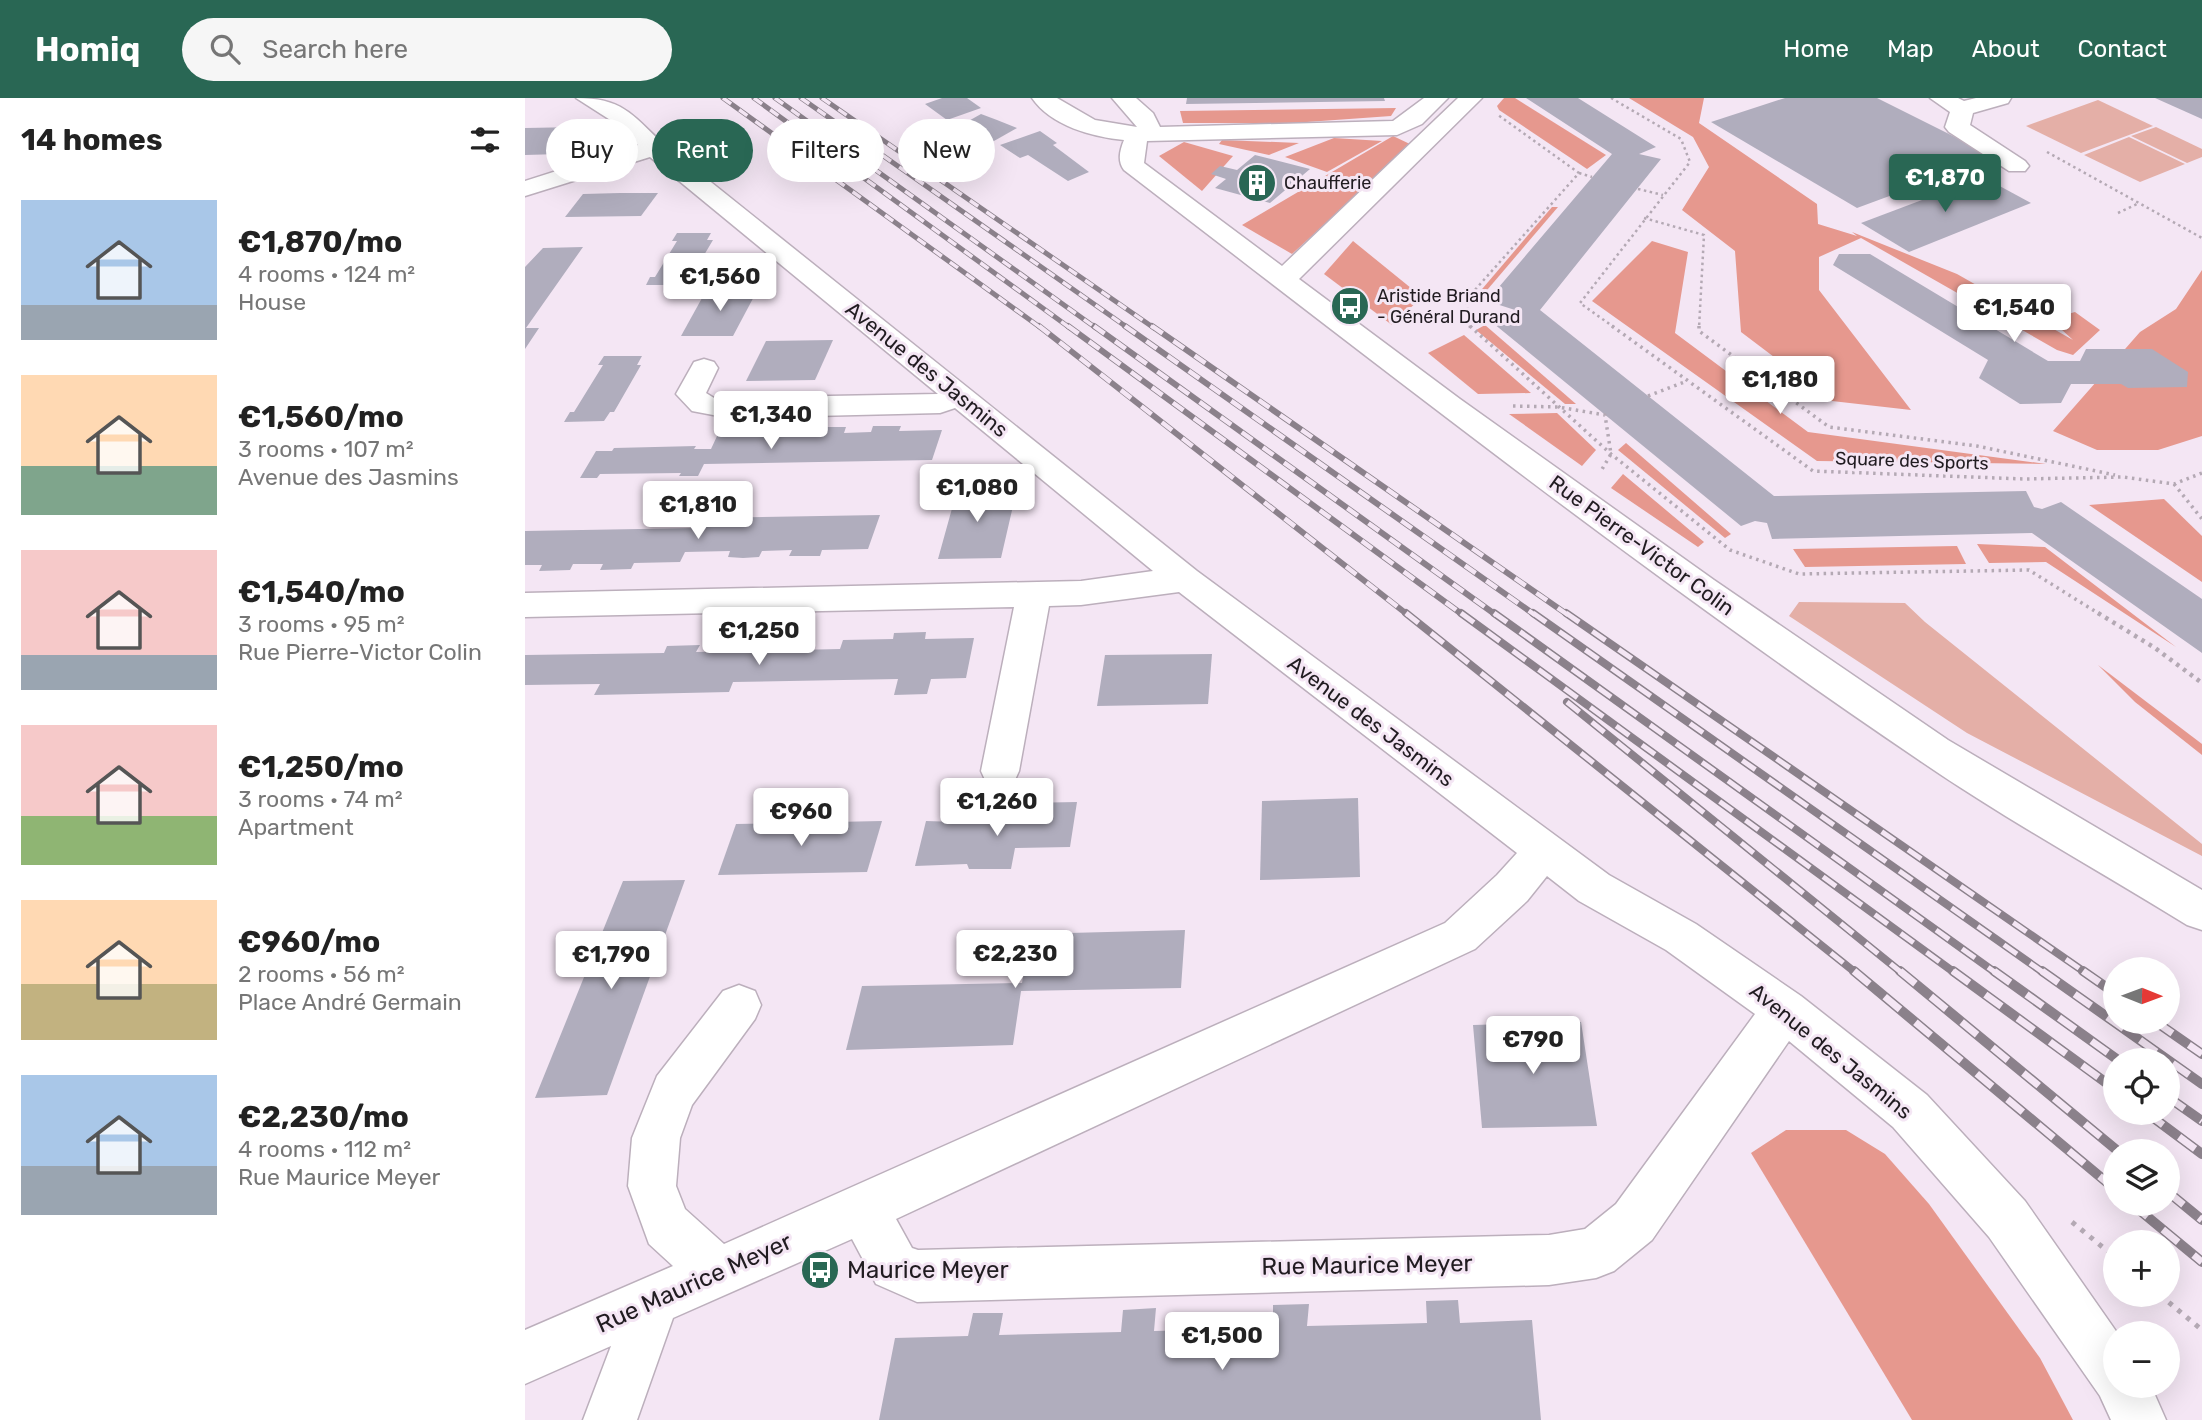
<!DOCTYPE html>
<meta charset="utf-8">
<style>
:root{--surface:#fff;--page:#f6f6f6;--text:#222;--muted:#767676;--accent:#296754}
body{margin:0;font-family:Rubik,sans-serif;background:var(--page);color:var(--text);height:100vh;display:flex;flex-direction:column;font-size:26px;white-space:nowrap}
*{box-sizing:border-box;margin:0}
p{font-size:23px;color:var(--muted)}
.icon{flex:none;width:38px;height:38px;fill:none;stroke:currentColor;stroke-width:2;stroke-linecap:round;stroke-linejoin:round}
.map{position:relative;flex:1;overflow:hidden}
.side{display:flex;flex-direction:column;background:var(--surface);width:525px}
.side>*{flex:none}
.banner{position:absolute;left:21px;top:21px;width:665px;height:63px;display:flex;gap:14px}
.needle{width:46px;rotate:91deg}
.tools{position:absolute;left:1578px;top:859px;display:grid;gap:14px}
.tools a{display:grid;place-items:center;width:77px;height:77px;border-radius:50%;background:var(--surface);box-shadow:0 7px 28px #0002;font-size:35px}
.price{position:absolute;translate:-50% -60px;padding:0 16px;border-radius:7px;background:#fff;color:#222;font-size:23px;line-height:46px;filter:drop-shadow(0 2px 4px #0008)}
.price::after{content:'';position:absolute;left:50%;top:42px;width:21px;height:16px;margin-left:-10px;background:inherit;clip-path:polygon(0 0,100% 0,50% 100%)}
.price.on{background:var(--accent);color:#fff}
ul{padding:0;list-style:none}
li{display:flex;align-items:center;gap:21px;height:175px;padding:0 21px}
li span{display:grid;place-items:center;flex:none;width:196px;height:140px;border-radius:0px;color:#555}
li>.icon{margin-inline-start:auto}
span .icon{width:84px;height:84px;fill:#fffc;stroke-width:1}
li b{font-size:30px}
h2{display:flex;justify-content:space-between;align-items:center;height:84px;padding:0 21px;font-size:30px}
.chip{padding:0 24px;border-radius:32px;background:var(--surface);box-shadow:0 7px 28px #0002;font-size:24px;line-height:63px}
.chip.on{background:var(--accent);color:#fff}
header{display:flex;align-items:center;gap:42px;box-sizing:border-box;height:98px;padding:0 35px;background:var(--accent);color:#fff}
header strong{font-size:33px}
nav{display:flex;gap:38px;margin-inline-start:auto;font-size:24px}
.search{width:490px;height:63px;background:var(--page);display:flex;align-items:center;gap:18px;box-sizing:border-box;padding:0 24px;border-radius:38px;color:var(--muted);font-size:26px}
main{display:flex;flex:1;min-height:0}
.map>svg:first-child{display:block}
</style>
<header>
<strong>Homiq</strong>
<div class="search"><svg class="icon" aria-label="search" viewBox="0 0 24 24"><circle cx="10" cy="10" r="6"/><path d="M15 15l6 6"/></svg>Search here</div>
<nav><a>Home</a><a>Map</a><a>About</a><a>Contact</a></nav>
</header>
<main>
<section class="side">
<h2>14 homes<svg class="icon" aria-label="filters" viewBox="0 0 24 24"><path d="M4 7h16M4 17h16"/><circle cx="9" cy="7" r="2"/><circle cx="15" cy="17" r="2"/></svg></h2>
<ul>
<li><span style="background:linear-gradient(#a9c7e8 75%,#9aa5b1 0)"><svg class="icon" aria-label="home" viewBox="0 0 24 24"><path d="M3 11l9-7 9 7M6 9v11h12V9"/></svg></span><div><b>€1,870/mo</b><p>4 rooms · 124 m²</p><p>House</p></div></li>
<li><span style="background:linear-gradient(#ffd9b3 65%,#7fa58c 0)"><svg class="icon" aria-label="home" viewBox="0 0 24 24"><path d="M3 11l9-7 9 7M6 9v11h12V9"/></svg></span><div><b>€1,560/mo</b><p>3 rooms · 107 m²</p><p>Avenue des Jasmins</p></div></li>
<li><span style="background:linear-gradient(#f6c9c9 75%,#9aa5b1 0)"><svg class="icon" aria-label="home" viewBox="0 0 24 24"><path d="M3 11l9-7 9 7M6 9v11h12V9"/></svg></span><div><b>€1,540/mo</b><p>3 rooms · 95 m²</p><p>Rue Pierre-Victor Colin</p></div></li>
<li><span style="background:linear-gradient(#f6c9c9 65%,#8fb573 0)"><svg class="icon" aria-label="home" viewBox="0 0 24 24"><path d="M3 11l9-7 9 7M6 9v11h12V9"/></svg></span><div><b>€1,250/mo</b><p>3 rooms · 74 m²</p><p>Apartment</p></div></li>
<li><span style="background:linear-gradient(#ffd9b3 60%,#c2b280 0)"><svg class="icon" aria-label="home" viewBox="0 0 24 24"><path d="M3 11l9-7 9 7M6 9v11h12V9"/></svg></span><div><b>€960/mo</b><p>2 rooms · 56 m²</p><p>Place André Germain</p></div></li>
<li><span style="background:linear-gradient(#a9c7e8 65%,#9aa5b1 0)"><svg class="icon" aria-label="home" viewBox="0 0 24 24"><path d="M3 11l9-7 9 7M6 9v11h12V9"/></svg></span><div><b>€2,230/mo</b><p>4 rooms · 112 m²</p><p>Rue Maurice Meyer</p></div></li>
</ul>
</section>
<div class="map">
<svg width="1677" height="1322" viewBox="0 0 1677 1322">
<rect width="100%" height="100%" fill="#f4e6f4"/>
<g fill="#e4afa7">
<path d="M1573,2L1628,28L1556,55L1501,28Z"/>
<path d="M1631,29L1677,51V59L1662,65L1606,38Z"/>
<path d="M1604,39L1660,66L1615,84L1559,57Z"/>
<path d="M1274,504L1380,505L1400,524L1677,746V758L1442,635L1264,518Z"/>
</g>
<g fill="#e6988e">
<path d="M979,0H990L1081,57L1062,71L974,12L972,8Z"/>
<path d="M1104,0H1179L1174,25L1292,106L1293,126L1332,138L1327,134L1432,176L1548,242L1525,221L1550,214L1575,232L1548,257L1532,252L1336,140L1294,159V192L1386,312L1307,303L1216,234L1210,153L1157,112L1184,69L1168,39Z"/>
<path d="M871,10L866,18L768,25H658L655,13Z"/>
<path d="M868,38L887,47L767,156L717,127Z"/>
<path d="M809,40L857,43L802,74L760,59Z"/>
<path d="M697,42L774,45L744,57L694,46Z"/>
<path d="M659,44L708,58L677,93L634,58Z"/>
<path d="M1027,109H1033L957,198L952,197Z"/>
<path d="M828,143L897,199L867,227L799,176Z"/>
<path d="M1127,143L1163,154L1150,235L1283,334L1521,366L1292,363L1067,203Z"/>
<path d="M1677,172V338L1633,352H1572L1528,333L1615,234L1651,211Z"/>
<path d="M960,227L1051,306H1040L951,232Z"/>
<path d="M939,237L1006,295L953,296L903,255Z"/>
<path d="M1032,315L1071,352L1057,368L984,316Z"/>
<path d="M1101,345L1206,436L1200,440L1093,352Z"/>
<path d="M1098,376L1179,444L1173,449L1086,390Z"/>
<path d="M1639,401L1677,438V484L1564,407Z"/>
<path d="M1452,446L1520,449L1651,549L1521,464L1464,465Z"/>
<path d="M1432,448L1441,466L1280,469L1268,451Z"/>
<path d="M1573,567L1677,646V657L1610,604Z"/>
<path d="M1261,1032H1321L1360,1056L1404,1106L1515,1260L1548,1322H1387L1226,1055Z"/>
</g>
<g fill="#b0adbd">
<path d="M417,0H442L456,10L422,22L400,6Z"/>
<path d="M662,0H859L860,3L661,6Z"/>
<path d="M1001,0H1053L1131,49L1114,56L1136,61L1015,212L1249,398L1501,393L1509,409L1517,411L1536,404L1677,501V555L1507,435L1247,441L1242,425L1230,423L1216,428L963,221L990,212L962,203L1087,56Z"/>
<path d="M1260,0H1352L1470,59L1332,110L1186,24Z"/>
<path d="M1630,0H1677V21Z"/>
<path d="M456,16L472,22L492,30L469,43L433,29Z"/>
<path d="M55,29L51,35L81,34L69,50L39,51L35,56L0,57V30Z"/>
<path d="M515,33L532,45L528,47L564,74L543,83L503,57L495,60L475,47Z"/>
<path d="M730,57L785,71L745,105L690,90L701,81L686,76L695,68L712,72Z"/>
<path d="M1458,79L1506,105L1384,154L1336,125Z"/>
<path d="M95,95H133L116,118L40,119L58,96Z"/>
<path d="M152,135H186L182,142H188L166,179H161L156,187H121L125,179H130L152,143H147Z"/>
<path d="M58,149L1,230H14L0,251V169L18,150Z"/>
<path d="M1314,156H1345L1523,263H1555L1561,251H1627L1663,274L1662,289L1603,290L1596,286H1546L1536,305L1495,306L1454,280L1463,262L1308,167Z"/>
<path d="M182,191H233L208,238H156Z"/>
<path d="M308,242L290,282L221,283L241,243Z"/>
<path d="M79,258H117L112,267H116L89,314H85L79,323L39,324L45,314H49L78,267H73Z"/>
<path d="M348,328H376L374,333L417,332L407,362L179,366L173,378H154L156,375L75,376L72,380H55L71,353H87L89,350L171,348L169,351H186L193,336H235L238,330H266L264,335H291L293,329H321L319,335L346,334Z"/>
<path d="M464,387L462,395H491L476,460L413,461L431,396L423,391L430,388Z"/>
<path d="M355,417L343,451L297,452L295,458H264L267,452L237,453L234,459L218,460L203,459L205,453L160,454L155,464L109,465L106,471L75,472L78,466H48L45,472L14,473L17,467H0V433L171,430L176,420Z"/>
<path d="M401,534L400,541L449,540L441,580L406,581L402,596L369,597L373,581L208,584L204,594L69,597L75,586L0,587V557L139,555L142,548L175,547L171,554L315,551L318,542L368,541L369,535Z"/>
<path d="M687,556L683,606L572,608L580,557Z"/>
<path d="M833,700L835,779L735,782L737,703Z"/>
<path d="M552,704L545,749L490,750L486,771H444L442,766L390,768L401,723L494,726L499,705Z"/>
<path d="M357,723L342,774L193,777L211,726Z"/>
<path d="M160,782L82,997L10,1000L98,783Z"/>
<path d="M660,832L656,890L496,893L488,947L321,952L337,888L497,885L505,836Z"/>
<path d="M1056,924L1072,1028L957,1030L948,927Z"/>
<path d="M933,1202L935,1225L1007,1222L1016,1322H354L370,1240L443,1238L448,1215H478L474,1237L596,1234L598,1212L631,1210L629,1233L748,1230V1207L784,1206L782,1228L867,1226L902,1225L901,1203Z"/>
</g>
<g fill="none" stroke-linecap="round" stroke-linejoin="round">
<defs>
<g id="minor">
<path d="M51,0C96,0 106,15 137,45L672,473L1084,777L1171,826L1276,898L1402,997L1500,1103L1593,1236H1591V1288H1626L1641,1322H1586L1575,1298L1464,1139L1368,1029L1264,943L1127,1142L1089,1173L1071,1180L1024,1187L392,1204L351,1186L327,1141L148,1220L112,1322H58L86,1248L0,1286V1232L148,1168L124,1146L103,1088L107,1040L132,978L198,893L214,887L230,893L236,907L230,921L167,1007L155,1040L151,1088L160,1111L199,1146L920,825L972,777L992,755L654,494L556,507L524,508L494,673L489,684L475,688L461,684L456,673L489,509L0,519V495L556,483L628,473L430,310L415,315L204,320L167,313L151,296L169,264L179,261L189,264L193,270L181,295L189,300L413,296L125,59L0,98V83L113,47L90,25ZM1022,778L1054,803L1141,852L1230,916L1091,1106L1060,1131L1024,1137L393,1152L387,1150L371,1121L950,851L1002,803Z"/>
<path d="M507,0H532L570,22L612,29L587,0H611L628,15L635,29L868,23L899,0H923L897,26L872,37L622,43L619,65L757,168L933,0H957L774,181L935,301L1189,482L1423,642L1677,792V832L1662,827C1573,772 1480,721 1394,662C1120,477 860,272 599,72C592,63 595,52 599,42C568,39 526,28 507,0Z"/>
<path d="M1405,0H1433L1439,3L1451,0H1486L1483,5L1448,15L1445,27L1500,63L1504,68L1500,73H1484L1424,34L1420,29L1425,14Z"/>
</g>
</defs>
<use href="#minor" stroke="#bcafbc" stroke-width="3"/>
<g stroke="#b4a9b4" stroke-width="2.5" stroke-dasharray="2.5 3.5" stroke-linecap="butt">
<path d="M1086,0L1156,41L1165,64L1055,205L1090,230"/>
<path d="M1522,54L1677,140"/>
<path d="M1054,75L1067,79"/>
<path d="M1113,91L1138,97"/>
<path d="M1593,115L1612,106"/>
<path d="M1119,120L1179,137L1174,230"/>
<path d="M945,230L941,202L1054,75L973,17"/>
</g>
<g stroke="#b4a9b4" stroke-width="3.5" stroke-dasharray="2.5 4.5" stroke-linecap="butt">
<path d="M945,228L1086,356L1205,452L1274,476L1504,472L1576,517"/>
<path d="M1087,228L1288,373L1499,381L1598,379L1649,386L1677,375"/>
<path d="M1174,228V233L1304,329L1452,348L1590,377"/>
<path d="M1123,298L1162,283"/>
<path d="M988,308L1033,309L1080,317L1086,356L1076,373"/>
<path d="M1649,386L1677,421"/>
</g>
<path stroke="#b4a9b4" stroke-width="4.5" stroke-dasharray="3.5 5" stroke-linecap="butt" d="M1573,515L1630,550L1677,585"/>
<g stroke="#b4a9b4" stroke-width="5" stroke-dasharray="4.5 7" stroke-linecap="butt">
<path d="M1547,1124L1591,1160"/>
<path d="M1635,1197L1677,1232"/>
</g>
<use href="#minor" fill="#fff" fill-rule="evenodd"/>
<defs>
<g id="rail-far3">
<path d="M198,0L516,230"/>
<path d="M229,0L545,230"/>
<path d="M250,0L571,230"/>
<path d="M276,0L603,230"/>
<path d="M297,0L629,230"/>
</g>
<g id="rail-far2">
<path d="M514,228L883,517"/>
<path d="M543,228L938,517"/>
<path d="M569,228L971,517"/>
<path d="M600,228L1010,517"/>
<path d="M627,228L1043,517"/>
</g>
<g id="rail-far1">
<path d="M881,515L1331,875"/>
<path d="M936,515L1430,875"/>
<path d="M969,515L1471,875"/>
<path d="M1008,515L1519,875"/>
<path d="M1041,515L1561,875"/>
<path d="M1042,604L1377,875"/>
</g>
<g id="rail">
<path d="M1329,873L1591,1092"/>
<path d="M1375,873L1594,1054"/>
<path d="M1428,873L1591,992"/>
<path d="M1469,873L1593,962"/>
<path d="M1517,873L1677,986"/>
<path d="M1558,873L1591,896"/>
<path d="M1631,924L1677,956"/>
<path d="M1643,999L1677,1023"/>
<path d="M1622,1015L1677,1056"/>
<path d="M1643,1094L1677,1122"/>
<path d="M1607,1106L1677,1164"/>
</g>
</defs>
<use href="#rail-far3" stroke="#8b818b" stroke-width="5"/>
<use href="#rail-far2" stroke="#8b818b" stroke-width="6"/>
<use href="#rail-far1" stroke="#8b818b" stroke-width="8"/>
<use href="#rail" stroke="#8b818b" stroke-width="10"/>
<use href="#rail-far3" stroke="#f4e6f4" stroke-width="3.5" stroke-dasharray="10" stroke-linecap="butt"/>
<use href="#rail-far2" stroke="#f4e6f4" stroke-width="4.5" stroke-dasharray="13" stroke-linecap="butt"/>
<use href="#rail-far1" stroke="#f4e6f4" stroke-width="5" stroke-dasharray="16" stroke-linecap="butt"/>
<use href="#rail" stroke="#f4e6f4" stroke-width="7" stroke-dasharray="20" stroke-linecap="butt"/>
</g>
<defs>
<symbol id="building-disc" viewBox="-11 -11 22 22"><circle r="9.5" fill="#296754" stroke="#f4e6f4"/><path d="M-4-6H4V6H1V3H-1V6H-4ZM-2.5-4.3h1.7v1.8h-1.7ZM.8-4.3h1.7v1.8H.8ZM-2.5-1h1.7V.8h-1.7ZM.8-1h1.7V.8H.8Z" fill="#fff"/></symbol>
<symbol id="bus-disc" viewBox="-11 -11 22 22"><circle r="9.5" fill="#296754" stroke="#f4e6f4"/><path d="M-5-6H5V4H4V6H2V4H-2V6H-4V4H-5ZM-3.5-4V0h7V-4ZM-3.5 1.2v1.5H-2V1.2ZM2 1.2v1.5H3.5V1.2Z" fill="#fff"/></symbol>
</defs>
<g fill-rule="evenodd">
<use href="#building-disc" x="710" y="63" width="44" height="44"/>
<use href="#bus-disc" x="803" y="186" width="44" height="44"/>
<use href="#bus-disc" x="273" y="1150" width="44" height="44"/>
</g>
<g text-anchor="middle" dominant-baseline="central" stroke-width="6" stroke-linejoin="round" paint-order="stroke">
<g font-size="18" fill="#211c21" stroke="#f4e6f4" text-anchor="start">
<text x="759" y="85">Chaufferie</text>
<text x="852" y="198">Aristide Briand<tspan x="852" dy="21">- Général Durand</tspan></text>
</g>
<g font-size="18" fill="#211c21" stroke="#f4e6f4">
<text transform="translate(1387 363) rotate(2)">Square des Sports</text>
</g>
<g font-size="21" fill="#211c21" stroke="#f4e6f4">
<text transform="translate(402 271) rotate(39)">Avenue des Jasmins</text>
<text transform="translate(1117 447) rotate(36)">Rue Pierre-Victor Colin</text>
<text transform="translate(846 623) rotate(37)">Avenue des Jasmins</text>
<text transform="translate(1306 953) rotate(39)">Avenue des Jasmins</text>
</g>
<g font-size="24" fill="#211c21" stroke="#f4e6f4">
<text transform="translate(842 1167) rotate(-1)">Rue Maurice Meyer</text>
<text transform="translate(169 1185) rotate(-24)">Rue Maurice Meyer</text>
</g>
<g font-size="24" fill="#211c21" stroke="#f4e6f4" text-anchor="start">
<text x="322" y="1172">Maurice Meyer</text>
</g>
</g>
</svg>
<div class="tools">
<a><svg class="needle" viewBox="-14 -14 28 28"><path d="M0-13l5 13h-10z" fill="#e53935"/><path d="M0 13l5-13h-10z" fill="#767676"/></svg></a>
<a><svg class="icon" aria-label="locate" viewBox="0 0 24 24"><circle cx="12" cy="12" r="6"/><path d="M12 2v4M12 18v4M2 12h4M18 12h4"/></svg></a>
<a><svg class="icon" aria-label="layers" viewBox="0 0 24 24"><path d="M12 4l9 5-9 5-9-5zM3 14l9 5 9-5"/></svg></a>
<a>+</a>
<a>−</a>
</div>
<b class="price on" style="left:1420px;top:116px">€1,870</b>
<b class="price" style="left:195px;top:215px">€1,560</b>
<b class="price" style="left:1489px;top:246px">€1,540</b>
<b class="price" style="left:1255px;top:318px">€1,180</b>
<b class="price" style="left:246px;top:353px">€1,340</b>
<b class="price" style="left:452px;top:426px">€1,080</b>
<b class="price" style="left:173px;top:443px">€1,810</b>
<b class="price" style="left:234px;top:569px">€1,250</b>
<b class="price" style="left:472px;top:740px">€1,260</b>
<b class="price" style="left:276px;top:750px">€960</b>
<b class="price" style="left:490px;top:892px">€2,230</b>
<b class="price" style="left:86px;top:893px">€1,790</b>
<b class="price" style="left:1008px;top:978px">€790</b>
<b class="price" style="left:697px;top:1274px">€1,500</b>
<div class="banner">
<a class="chip">Buy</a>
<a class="chip on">Rent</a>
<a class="chip">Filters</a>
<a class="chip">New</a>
</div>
</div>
</main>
